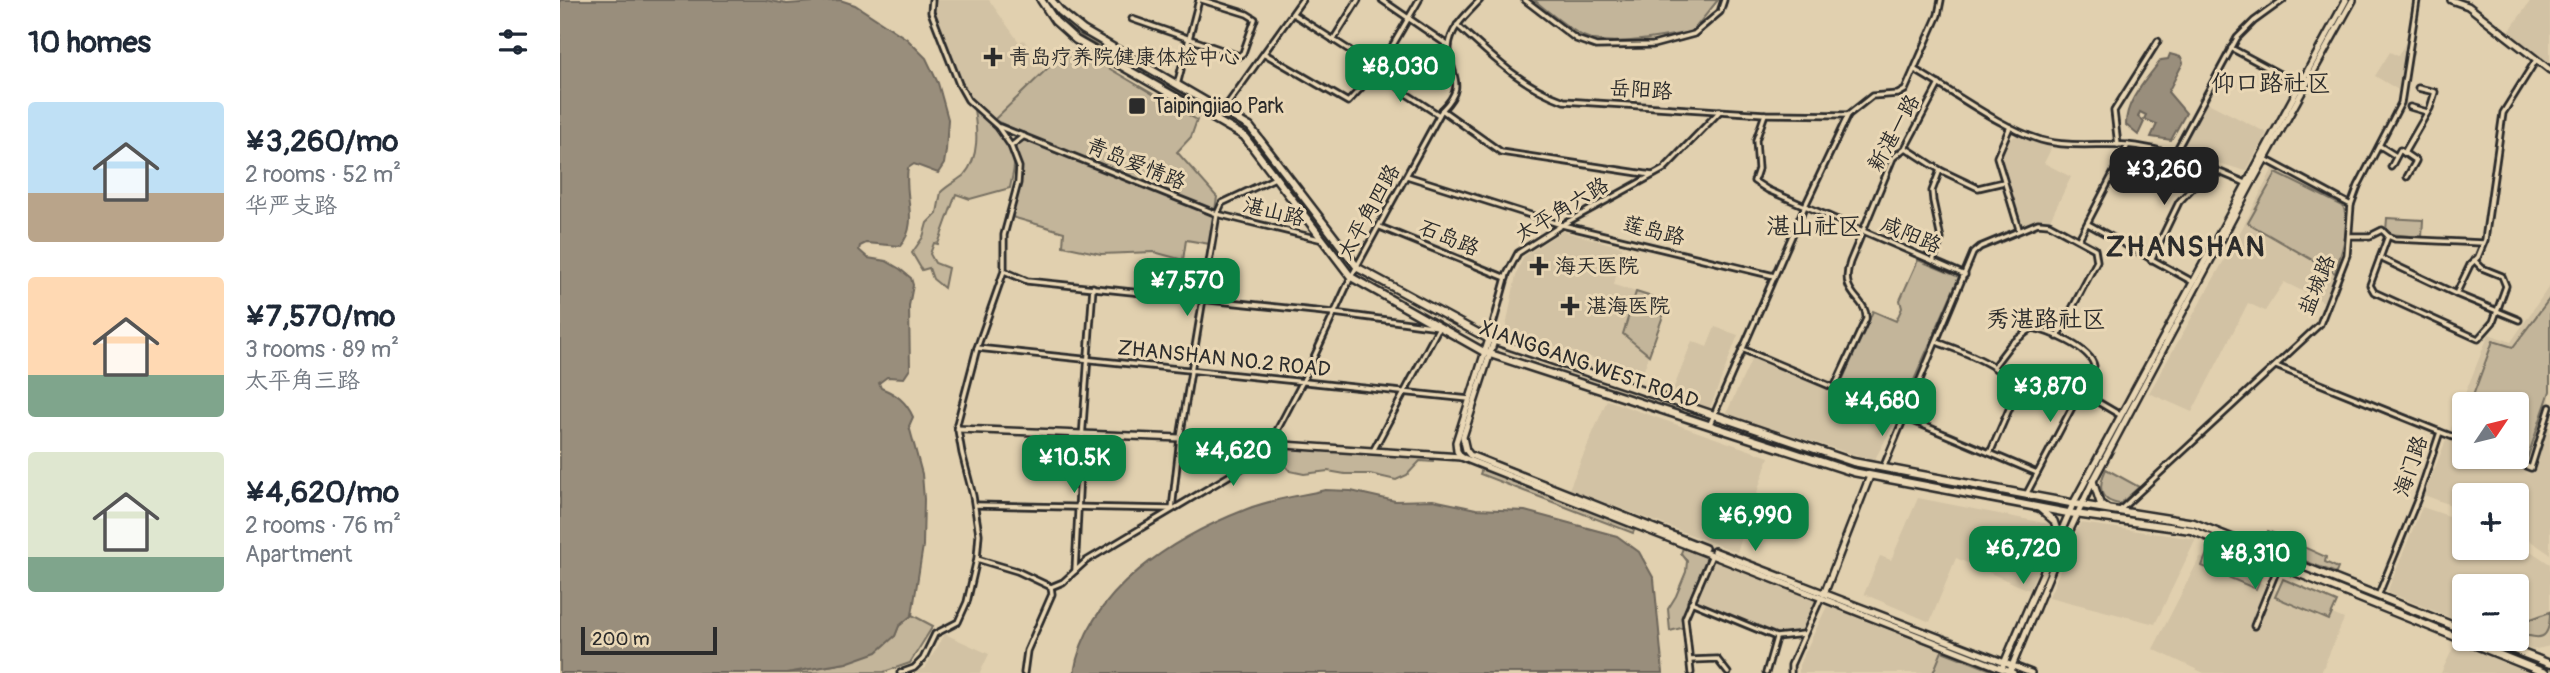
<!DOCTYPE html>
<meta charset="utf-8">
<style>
:root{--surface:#fff;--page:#f6f6f7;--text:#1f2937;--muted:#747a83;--accent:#0b8043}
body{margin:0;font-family:Pangolin,"LXGW WenKai TC",sans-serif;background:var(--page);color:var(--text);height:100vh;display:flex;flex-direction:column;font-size:26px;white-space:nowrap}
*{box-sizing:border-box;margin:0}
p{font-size:23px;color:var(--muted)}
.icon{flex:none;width:38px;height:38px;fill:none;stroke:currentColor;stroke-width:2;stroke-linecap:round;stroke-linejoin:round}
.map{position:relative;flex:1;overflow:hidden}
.panel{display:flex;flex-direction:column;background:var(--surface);width:560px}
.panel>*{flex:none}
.needle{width:46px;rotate:55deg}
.controls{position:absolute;left:1892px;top:392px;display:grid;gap:14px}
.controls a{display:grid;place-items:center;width:77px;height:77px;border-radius:7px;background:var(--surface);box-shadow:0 2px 5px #0004;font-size:35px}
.scale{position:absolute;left:21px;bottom:18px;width:136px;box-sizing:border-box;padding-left:7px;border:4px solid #2b2b2b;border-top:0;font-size:19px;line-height:24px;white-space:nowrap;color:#2b2b2b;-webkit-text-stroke:5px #e9d7b5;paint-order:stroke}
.price{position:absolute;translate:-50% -60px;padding:0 16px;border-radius:14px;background:var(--accent);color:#fff;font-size:23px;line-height:46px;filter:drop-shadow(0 2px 4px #0008)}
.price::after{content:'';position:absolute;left:50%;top:42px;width:21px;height:16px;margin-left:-10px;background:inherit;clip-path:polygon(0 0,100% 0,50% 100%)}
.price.on{background:#222;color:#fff}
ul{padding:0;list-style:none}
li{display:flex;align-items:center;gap:21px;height:175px;padding:0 28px}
li span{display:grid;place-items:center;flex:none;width:196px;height:140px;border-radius:7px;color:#555}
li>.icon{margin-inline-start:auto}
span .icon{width:84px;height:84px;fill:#fffc;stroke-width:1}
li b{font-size:30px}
h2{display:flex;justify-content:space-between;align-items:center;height:84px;padding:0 28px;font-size:30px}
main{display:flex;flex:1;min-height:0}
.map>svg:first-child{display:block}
</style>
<main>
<section class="panel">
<h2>10 homes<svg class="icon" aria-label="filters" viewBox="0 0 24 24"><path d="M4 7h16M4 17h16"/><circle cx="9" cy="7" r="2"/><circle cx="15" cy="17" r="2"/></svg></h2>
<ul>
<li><span style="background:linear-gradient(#bfe0f5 65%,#b9a48a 0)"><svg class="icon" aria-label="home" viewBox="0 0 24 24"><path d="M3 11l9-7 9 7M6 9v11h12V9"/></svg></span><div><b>¥3,260/mo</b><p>2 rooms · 52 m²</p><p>华严支路</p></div></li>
<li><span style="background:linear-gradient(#ffd9b3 70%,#7fa58c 0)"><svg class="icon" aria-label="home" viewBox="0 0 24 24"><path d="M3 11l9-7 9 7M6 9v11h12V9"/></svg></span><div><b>¥7,570/mo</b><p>3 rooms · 89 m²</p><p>太平角三路</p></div></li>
<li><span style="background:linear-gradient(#dfe7d0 75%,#7fa58c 0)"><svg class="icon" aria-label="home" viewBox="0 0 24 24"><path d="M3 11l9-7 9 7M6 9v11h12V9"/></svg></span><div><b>¥4,620/mo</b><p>2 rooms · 76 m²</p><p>Apartment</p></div></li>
</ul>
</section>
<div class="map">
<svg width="1990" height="673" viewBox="0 0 1990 673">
<rect width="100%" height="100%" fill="#e1d0af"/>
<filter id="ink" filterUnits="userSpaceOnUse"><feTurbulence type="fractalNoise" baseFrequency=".0143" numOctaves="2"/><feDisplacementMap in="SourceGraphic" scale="14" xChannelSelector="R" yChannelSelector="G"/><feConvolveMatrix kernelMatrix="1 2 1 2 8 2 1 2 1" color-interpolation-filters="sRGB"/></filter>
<g filter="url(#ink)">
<g fill="#d2c2a4" fill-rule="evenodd">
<path d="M376,0H429L459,42L464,40L485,72L434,120L411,99L401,82L375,13Z"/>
<path d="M1971,0H1990V65L1948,33Z"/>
<path d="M1845,44L1848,46L1840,91L1815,76L1830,52L1838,56Z"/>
<path d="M1646,102L1707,133L1686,171L1620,152Z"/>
<path d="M1457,135L1492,147L1484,163L1511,177L1489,222L1472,221L1461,225L1457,220L1440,162L1449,140Z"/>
<path d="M1713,168L1787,206L1788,235L1785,254L1764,302L1724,282L1705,311L1688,303L1632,412L1589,393L1684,225Z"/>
<path d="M1002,231L1062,247L1054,285L1076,292L1063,334L1089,355L1083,373L951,333L946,327L956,275L963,257Z"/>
<path d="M1990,285V554L1957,532L1956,495H1904V510L1864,495L1929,334L1951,342ZM1904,404H1956V457H1904Z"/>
<path d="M1155,327L1178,335L1150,408L1111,395L1132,341L1147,347Z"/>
<path d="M1193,356L1337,418L1314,461L1166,414Z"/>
<path d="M1047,400L1209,457L1177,552L1009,489Z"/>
<path d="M1358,498L1489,524L1494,534L1469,590L1396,558L1370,622L1304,594L1320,556L1331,560Z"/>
<path d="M1862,507L1904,521V548H1956L1957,542L1990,564V646L1972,650L1944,639H1956V586H1904V623L1827,592Z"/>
<path d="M1520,523L1636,539L1595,624L1489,597Z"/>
<path d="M1640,557L1784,619L1761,673H1644L1593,649Z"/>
<path d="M1155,560L1256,600L1242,632L1217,634L1135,601Z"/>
<path d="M1267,606L1382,651L1373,673H1239V665Z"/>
<path d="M385,634L429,654L420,673H349L365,668Z"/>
<path d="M1896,642L1963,670L1965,673H1881Z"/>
</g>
<g fill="#c3b59a" stroke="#777062" stroke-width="2">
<path d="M484,0H487L508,25L525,39L651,110L650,113L524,42L506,27Z"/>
<path d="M974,0H1158L1132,32C1104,36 1049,49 1023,36C1006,27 989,12 974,0Z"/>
<path d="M516,49L637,120L631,137L617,152L657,197L650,244L626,240L623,260L594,252L541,254L503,246L504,232L452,217C459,188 464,177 454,147L464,138L467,140L469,136L434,120L491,65Z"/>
<path d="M414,109C429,123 453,142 454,165C454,172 451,181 450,188L410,199L396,194L378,244L374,243L370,254L375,263L388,268L384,288L373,279L369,268L362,270L352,253L363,237L367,223L377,213L381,192C388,185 397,181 404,175C420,157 417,130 414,109Z"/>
<path d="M1716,173L1783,206C1791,226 1782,252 1775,273L1688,223Z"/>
<path d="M1827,218L1863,220L1862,237L1829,234L1826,231Z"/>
<path d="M1358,260L1399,277L1341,410L1280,385L1313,311L1336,321L1342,308L1340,300Z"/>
<path d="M1076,292L1108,302L1089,355L1063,334Z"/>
<path d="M1990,298V391L1967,459L1957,455L1956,404H1910L1933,341L1953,347Z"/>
<path d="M715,448L873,457V462L860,461L847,475L836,480L810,474H785L768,471L744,474L730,471L715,454Z"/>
<path d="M922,469L1075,528L1073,533L920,474Z"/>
<path d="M1546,469L1579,487L1560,504C1538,501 1538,486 1546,469Z"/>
<path d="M1708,531L1766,557L1765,562L1778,568L1776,573L1703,545Z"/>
<path d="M1123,548L1147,557L1124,613L1125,627L1110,631L1108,609L1116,596L1126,572L1127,561L1121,553Z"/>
<path d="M1649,548L1703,571L1696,589L1642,566Z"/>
<path d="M1723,579L1777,602L1769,620L1715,597Z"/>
<path d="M1990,612C1990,641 1980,641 1957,632V624Z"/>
<path d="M352,615L373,626L350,663L324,672L226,673L286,663L335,636L339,626Z"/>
<path d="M1382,651L1439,673H1373Z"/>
</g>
<g fill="#998e7b" stroke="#6d665b" stroke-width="2">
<path d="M0,0H205L227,4L280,0L295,5L347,39L366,58L378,83L388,119L386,151L384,164L378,173L354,164L348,168C343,195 360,224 340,246L306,243L300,246L299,250L308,258L326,261L340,269L351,278L353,285L349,306L350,369L344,378L327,377L319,383L321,388C336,394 346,401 353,417L349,426L362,474L364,499L363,546L352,615L339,626L335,636L317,652L286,663L226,673H0Z"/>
<path d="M1610,54L1621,57L1623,63L1608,92L1626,113L1611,140L1591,137L1597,124L1584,119L1586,115L1580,112L1578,117L1584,122L1578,135L1566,125C1565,101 1588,78 1601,60L1608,59Z"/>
<path d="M765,490L791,491L835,501L873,500L916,509L965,511L1057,536L1079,552L1094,579L1103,673H514C527,590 615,537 687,509C712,499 739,496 765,490Z"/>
</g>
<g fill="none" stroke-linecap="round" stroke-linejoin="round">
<defs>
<g id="street">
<path d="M822,0L889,46"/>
<path d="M965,0L1016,39L1036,46L1093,45L1134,34L1160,12L1164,0"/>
<path d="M733,14L819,69L859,0"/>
<path d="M572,19L679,56L683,53L695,19L687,14L642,0"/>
<path d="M897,25C933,57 958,84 1004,101L1205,114L1288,115"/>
<path d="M773,40L798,0"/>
<path d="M1671,48L1740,85"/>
<path d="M705,54L788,102L801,88L815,66"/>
<path d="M819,69L845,93L879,115"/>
<path d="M1355,70C1392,91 1441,128 1481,140C1510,148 1537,143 1566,145C1607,148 1650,168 1688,184"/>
<path d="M617,85L639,0"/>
<path d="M1850,107L1867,112"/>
<path d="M882,110L941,152L1092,175"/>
<path d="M1205,114L1196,140L1198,169L1194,181L1208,190L1405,275"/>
<path d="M657,119L742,0"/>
<path d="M440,127L657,214L763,240"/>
<path d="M1450,127L1437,157L1459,229"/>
<path d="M1558,145L1554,111L1598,41"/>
<path d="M451,146L464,136"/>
<path d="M1820,146L1836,156"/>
<path d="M1346,148L1380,170L1418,188L1444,182"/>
<path d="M1844,153L1870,108L1875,92L1858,88"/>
<path d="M1614,155L1677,38L1694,21L1723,0"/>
<path d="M1705,159L1791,205"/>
<path d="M1831,167L1840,150L1856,161L1847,177"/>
<path d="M847,176L1002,225L1214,276"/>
<path d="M1528,224L1633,282"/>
<path d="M820,227L946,278"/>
<path d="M1791,236H1810L1822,230L1828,236L1835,239L1923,243"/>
<path d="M1828,236L1810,285L1814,292L1918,339L1933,322L1946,286L1942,276L1922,268L1914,260"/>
<path d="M1519,239L1568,145"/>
<path d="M1820,258L1896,294L1959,320"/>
<path d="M1591,260L1619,202L1636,184L1643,167"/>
<path d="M1373,261L1381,239L1373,201L1372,191L1380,170"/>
<path d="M444,271L467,281L774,313L879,327L813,451"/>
<path d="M1896,294L1910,265L1918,257L1925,240L1943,113L1976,60"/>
<path d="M929,339L947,274L958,253L1002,225L1104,169L1160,111"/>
<path d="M1377,342C1400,351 1455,367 1454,398L1430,453"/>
<path d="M417,348L909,399"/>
<path d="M1182,349L1477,473"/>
<path d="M1434,366L1450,345L1472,328C1489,331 1531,348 1534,366L1467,493"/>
<path d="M1716,366L1880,432L1858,498L1818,596"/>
<path d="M1274,388L1306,319C1308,298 1278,296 1290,262L1333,158L1345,148L1379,84"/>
<path d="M1521,392L1560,415"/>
<path d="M1150,424L1245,206L1288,115L1312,96L1338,94L1345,90L1378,15L1381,0"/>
<path d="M1880,432L1904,441"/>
<path d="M1943,457L1971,468L1990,407"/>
<path d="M1323,468L1413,253L1420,247L1478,223L1489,224L1535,249L1537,261L1497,337"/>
<path d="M415,505L610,509"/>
<path d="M612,509L620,438L657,214L662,203L715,178"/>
<path d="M1560,510L1760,324L1787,255L1791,205L1798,186L1841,103L1857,0"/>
<path d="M417,559L457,571L491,587L503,582L526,561L704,455L742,383L791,277L882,110C909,83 888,76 889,47C890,28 908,13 920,0"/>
<path d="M515,571L521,452L533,287"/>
<path d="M1131,602L1216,637L1244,634"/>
<path d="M1694,626L1718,567"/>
<path d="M1130,660L1157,659L1168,673"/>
<path d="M340,673L354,668L363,659L375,634L398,622L407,602L417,559L419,534L413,496L402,453L397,424L417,348L444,271V235L458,183L459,167L451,146L438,127L408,100L399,84L371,12L372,0"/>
<path d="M464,673L467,651L492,594L491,587"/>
<path d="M1131,673L1125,618L1152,555"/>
<path d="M1206,673L1216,638"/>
<path d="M1231,673V665L1261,598"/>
</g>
<g id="secondary">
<path d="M1891,0L1908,6L1990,70"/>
<path d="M934,341L903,437L906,450L910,455L1145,548"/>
<path d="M398,429L620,438L901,457L1453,673"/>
<path d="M901,457L897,451L896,442L929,339"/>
<path d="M1533,481L1540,503L1547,508"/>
<path d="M1479,508L1494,521L1499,536"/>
<path d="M1154,551L1471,673"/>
<path d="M1264,594L1310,476"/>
<path d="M1442,668L1513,504L1786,0"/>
<path d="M1450,671L1494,564L1533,481L1690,186L1793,0"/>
</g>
<g id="primary">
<path d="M481,0L495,21L516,40L684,136L791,277L924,352L1293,472L1508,513L1631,530L1985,673"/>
<path d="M491,0L501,12L523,30L690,127L798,268L929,339L1293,462L1521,505L1634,523L1904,630"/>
<path d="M1926,639L1990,664"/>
</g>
</defs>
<use href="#street" stroke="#2b2b2b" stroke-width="9"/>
<use href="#secondary" stroke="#2b2b2b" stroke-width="10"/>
<use href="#primary" stroke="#2b2b2b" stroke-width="11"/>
<use href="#street" stroke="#e9d7b5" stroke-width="3.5"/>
<use href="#secondary" stroke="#e9d7b5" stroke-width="5"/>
<use href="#primary" stroke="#e9d7b5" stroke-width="6"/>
</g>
</g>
<g fill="#2b2b2b" stroke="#e9d7b5" stroke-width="2.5">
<path d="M429.5 46.5h7v7h7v7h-7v7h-7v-7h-7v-7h7z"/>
<rect x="568" y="97" width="18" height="18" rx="3.5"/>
<path d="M975.5 255.5h7v7h7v7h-7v7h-7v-7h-7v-7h7z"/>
<path d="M1006.5 295.5h7v7h7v7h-7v7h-7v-7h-7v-7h7z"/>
</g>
<g text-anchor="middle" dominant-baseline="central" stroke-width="6" stroke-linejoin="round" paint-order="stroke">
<g font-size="21" fill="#2b2b2b" stroke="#e9d7b5" text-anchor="start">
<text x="449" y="57">青岛疗养院健康体检中心</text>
<text x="593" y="106">Taipingjiao Park</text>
<text x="995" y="266">海天医院</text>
<text x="1026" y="306">湛海医院</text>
</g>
<g font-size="21" fill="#2b2b2b" stroke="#e9d7b5">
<text transform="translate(1081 90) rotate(4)">岳阳路</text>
<text transform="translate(1334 133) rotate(-61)">新湛一路</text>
<text transform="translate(576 164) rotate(22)">青岛爱情路</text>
<text transform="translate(1002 210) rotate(-31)">太平角六路</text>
<text transform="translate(714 212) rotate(14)">湛山路</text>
<text transform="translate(809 212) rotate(-61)">太平角四路</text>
<text transform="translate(1094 231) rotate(14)">莲岛路</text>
<text transform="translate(1351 235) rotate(23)">咸阳路</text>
<text transform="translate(889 238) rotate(22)">石岛路</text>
<text transform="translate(1757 285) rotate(-67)">盐城路</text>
<text transform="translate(664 359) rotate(6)">ZHANSHAN NO.2 ROAD</text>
<text transform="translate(1029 365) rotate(19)">XIANGGANG WEST ROAD</text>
<text transform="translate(1851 466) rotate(-71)">海门路</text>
</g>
<g font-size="24" fill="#2b2b2b" stroke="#e9d7b5">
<text x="1711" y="83">仰口路社区</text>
<text x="1254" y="226">湛山社区</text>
<text x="1486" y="319">秀湛路社区</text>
</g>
<g font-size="28" font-weight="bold" letter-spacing="2" fill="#2b2b2b" stroke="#e9d7b5">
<text x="1626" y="247">ZHANSHAN</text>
</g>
</g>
</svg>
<div class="controls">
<a><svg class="needle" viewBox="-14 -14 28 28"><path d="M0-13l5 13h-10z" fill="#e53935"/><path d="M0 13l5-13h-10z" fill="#747a83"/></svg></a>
<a>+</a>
<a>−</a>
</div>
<div class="scale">200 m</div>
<b class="price" style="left:840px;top:104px">¥8,030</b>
<b class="price on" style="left:1604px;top:207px">¥3,260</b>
<b class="price" style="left:627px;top:318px">¥7,570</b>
<b class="price" style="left:1490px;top:424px">¥3,870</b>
<b class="price" style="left:1322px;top:438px">¥4,680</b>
<b class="price" style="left:673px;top:488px">¥4,620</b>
<b class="price" style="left:514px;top:495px">¥10.5K</b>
<b class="price" style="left:1195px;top:553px">¥6,990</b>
<b class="price" style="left:1463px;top:586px">¥6,720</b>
<b class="price" style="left:1695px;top:591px">¥8,310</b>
</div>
</main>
